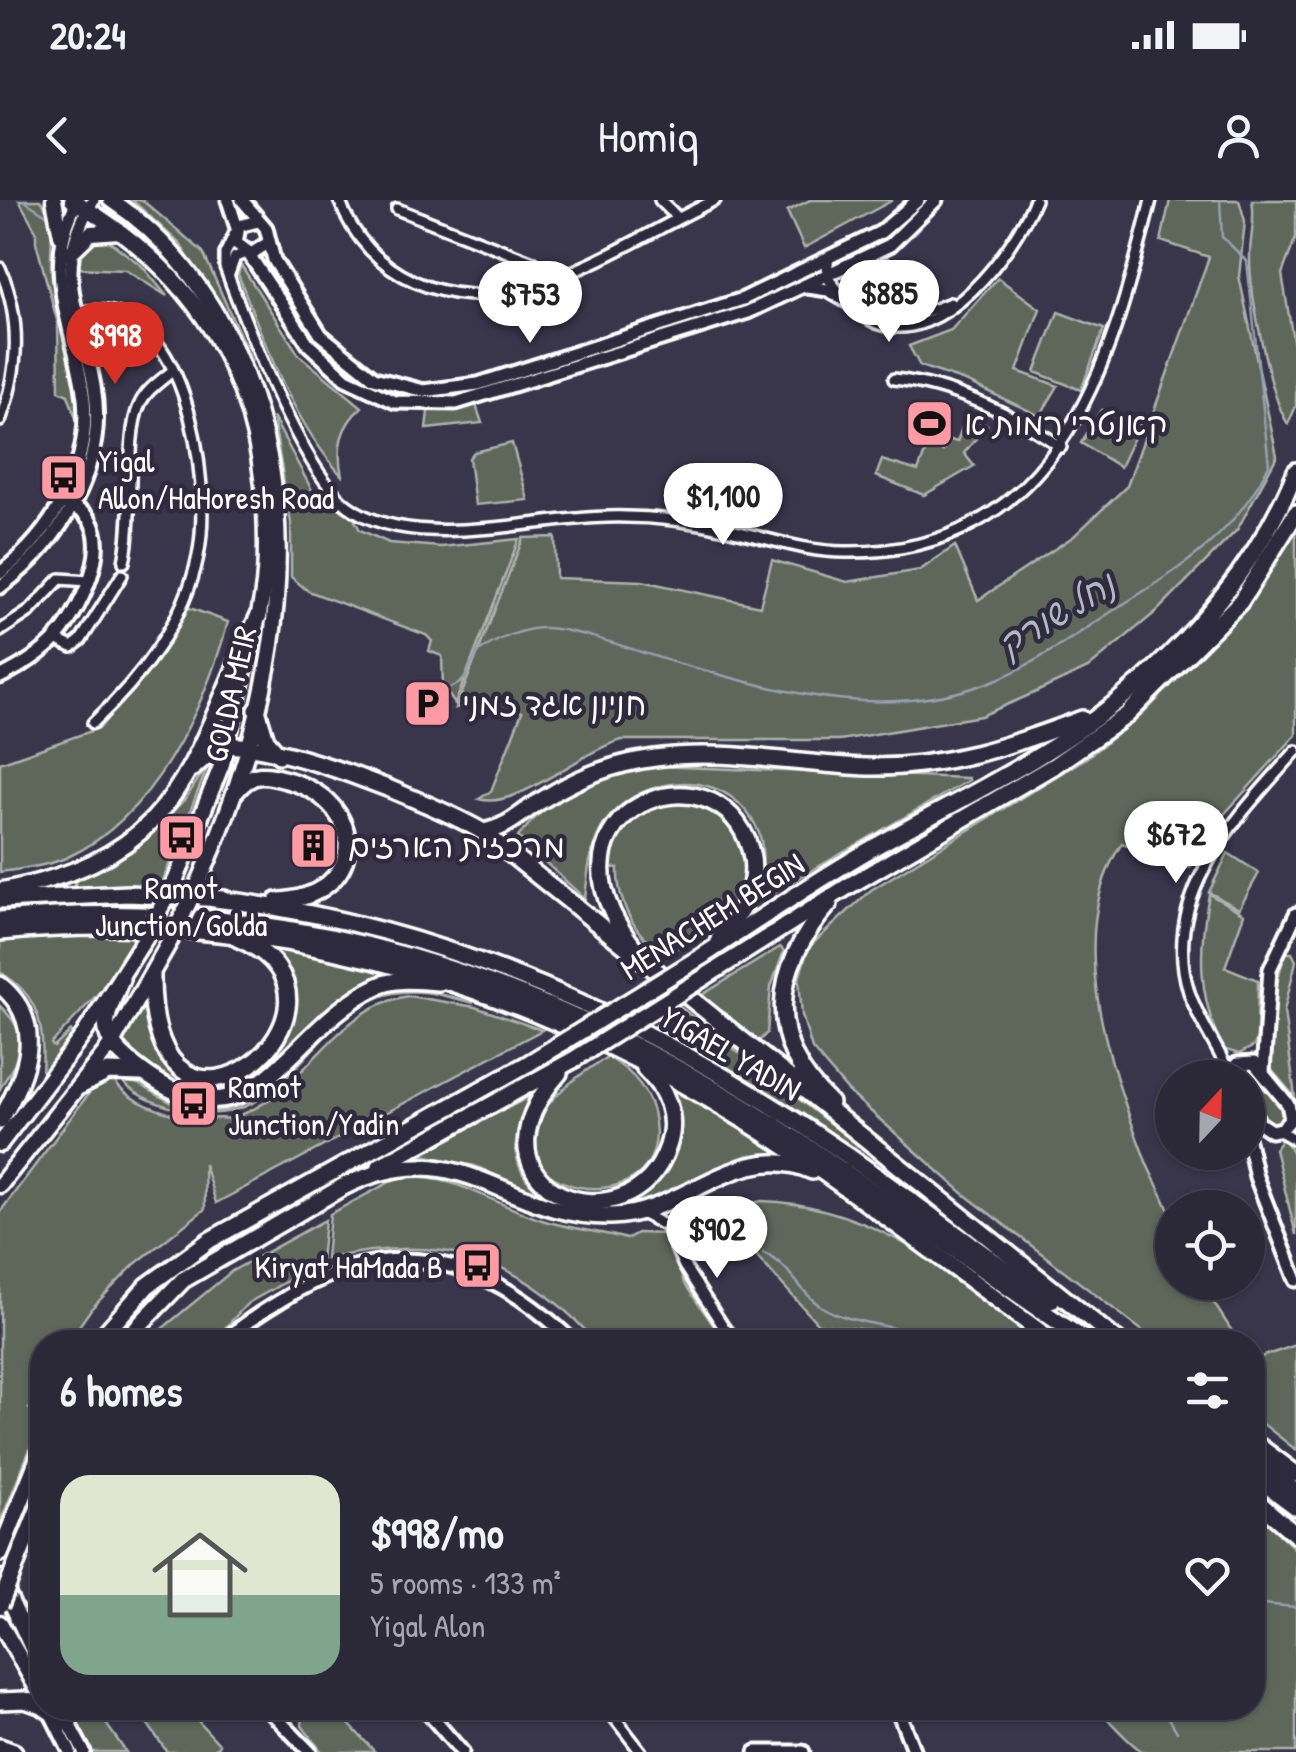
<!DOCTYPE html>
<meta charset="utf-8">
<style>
:root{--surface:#2b2838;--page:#333040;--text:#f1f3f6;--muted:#a6a6ae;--line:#474453;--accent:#d93025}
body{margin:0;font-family:"Patrick Hand","Playpen Sans Hebrew",sans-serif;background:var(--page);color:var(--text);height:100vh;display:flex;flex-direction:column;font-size:38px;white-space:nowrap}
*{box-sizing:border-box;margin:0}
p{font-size:32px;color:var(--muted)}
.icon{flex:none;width:55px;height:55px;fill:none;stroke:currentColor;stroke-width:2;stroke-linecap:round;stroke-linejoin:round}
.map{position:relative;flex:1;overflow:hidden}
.sheet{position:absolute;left:30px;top:1130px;width:1235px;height:390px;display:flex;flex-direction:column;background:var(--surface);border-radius:40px;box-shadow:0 2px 8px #0004,0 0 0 2px var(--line)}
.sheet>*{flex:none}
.needle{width:65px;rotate:22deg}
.fabs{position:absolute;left:1155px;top:860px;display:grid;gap:20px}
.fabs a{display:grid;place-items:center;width:110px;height:110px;border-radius:50%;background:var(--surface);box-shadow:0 2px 8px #0004,0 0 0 2px var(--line);font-size:50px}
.price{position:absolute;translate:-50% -85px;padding:0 22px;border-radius:35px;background:#fff;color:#222;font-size:32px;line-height:65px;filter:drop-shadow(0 2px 5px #0008)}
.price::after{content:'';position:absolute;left:50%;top:60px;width:30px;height:22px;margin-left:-15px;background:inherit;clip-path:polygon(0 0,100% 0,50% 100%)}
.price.on{background:var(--accent);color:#fff}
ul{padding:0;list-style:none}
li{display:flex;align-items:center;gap:30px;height:250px;padding:0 30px}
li+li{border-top:2px solid var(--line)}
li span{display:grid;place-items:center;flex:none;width:280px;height:200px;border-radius:30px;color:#555}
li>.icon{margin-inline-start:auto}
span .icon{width:120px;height:120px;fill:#fffc;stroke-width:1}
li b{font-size:42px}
h2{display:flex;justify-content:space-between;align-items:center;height:120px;padding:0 30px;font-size:42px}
.status{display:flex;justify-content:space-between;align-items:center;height:70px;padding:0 50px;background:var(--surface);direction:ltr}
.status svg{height:28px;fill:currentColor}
header{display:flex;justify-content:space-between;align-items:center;height:130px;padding:0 30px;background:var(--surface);font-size:45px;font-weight:600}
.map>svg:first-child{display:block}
</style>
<div class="status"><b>20:24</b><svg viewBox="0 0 49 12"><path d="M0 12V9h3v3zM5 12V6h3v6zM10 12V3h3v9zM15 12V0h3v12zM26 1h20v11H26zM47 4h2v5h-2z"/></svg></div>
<header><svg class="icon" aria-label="back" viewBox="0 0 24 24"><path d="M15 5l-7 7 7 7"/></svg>Homiq<svg class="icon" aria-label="person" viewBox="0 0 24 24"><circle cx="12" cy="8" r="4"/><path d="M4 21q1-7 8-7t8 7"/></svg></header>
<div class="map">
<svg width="1296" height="1552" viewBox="0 0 1296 1552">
<rect width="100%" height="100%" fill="#39354b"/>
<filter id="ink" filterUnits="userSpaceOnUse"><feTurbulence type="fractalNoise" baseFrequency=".01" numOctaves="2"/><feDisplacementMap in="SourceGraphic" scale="20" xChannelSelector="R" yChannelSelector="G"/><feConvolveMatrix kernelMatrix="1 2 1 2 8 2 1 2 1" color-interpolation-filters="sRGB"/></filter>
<g filter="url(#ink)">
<g fill="#5e665a" stroke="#aeb2ac" stroke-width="2.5">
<path d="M19,0H40C57,18 50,44 51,67C54,119 82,167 77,221L68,195L59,191L58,124L36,42V31Z"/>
<path d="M132,0H142L203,52L252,162L180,44Z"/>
<path d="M810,0H893L804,48L787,11Z"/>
<path d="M1170,0H1239L1245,21L1239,76L1277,256L1237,330L1157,411L1088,468L1034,493L981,516L840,540H622C581,550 517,611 479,599L491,591L522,512L487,497L456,508L523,338L555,337L556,378L642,381L760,406L772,360L847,382L920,370L955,346L978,400L1074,336L1127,286L1209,57L1161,41Z"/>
<path d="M1252,0H1296V37L1282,74L1296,158V206L1288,224C1270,197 1249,91 1250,55C1250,36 1256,20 1252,0Z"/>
<path d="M104,37L142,66L167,96L125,70L75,68V55L86,39Z"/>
<path d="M884,52L916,102C888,110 847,104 863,66Z"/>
<path d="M241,65L299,155L362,207C340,226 336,248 342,276C293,222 264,142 238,74Z"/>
<path d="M998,78L1040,109L1017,171L1058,186L1040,216L968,182L920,166L909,146L951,130Z"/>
<path d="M1058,112L1104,129L1081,190L1035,172Z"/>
<path d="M476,205L482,223L426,229L428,211Z"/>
<path d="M1101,210L1141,222L1120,267L1081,243Z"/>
<path d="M966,216L987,225L964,253L974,266L924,295L876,276L882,260L918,271L927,247L943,251L947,239L957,242Z"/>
<path d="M273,217L313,292L353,317L360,330L389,343L441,347L519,339L455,504L443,487L442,456L429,451L432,441L426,435L308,391L291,377V323Z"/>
<path d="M512,243L528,300L475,305L469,258L474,252Z"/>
<path d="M1296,329V535L1219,620L1190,668L1122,643C1062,734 1110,866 1145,959C1152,979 1168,1001 1172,1021C1177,1040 1172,1064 1172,1082L1201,1083L1239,1142H1157L964,994L849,892L812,849L802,815L799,779L808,748L871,690L1086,558L1143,514L1246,408Z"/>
<path d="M187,407L228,422C204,509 154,617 68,657C48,666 21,669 0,672V563L100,528L170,438Z"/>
<path d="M209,563L160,688L74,687L76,680L135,650L186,598Z"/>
<path d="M654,566L968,578L969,580L764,698C755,670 775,646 746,611C710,566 634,579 604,624C589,647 588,673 585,699L518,637C552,593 599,575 654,566Z"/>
<path d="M679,600C750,616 767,673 718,726L699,727L672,753C638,747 616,701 618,668L605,667C625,623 631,612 679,600Z"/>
<path d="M1228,653L1259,673L1239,709L1209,692Z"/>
<path d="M1209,694L1244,714L1225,767L1258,780L1257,838L1254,846L1239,854L1223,849C1198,797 1198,751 1209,694Z"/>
<path d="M136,734L102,789L51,844L54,847L71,831L75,836L42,876C44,831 43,797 0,772V737Z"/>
<path d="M272,745L399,773C301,793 271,932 165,882C148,873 131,855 116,843L144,805C166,938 304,882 289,792C286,775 284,763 270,751Z"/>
<path d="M780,747L784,751L771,787L767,833L757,843L702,795Z"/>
<path d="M1285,753H1292L1296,761L1284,811L1295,897L1270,868L1273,796Z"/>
<path d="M416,789L474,803C443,794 408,785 377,798C302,830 282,934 181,910C160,905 135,897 121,880C153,882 168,914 212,911C301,906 324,789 416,789Z"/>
<path d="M409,796L475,807L542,830L216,1003L204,964L205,1009L135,1064L91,1109L68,1142H42V1215L28,1208L42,1219L0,1323V1012L90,892L113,878C123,901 167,914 190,918C215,921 230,912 251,928L240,915C308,890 333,807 409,796Z"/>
<path d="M0,806C36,840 19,855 0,889Z"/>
<path d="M679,806L886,967L877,972L649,831Z"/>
<path d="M607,857C633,871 651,892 655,922C673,1046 407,980 607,857Z"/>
<path d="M1246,865C1260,873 1280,900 1287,914L1284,922L1276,926L1265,923L1248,895V878H1234Z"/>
<path d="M666,886L791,958C730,942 724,976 676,995C649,1005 619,1010 591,1009L619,1004L669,957Z"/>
<path d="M535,894C508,932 507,974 549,999L475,966L418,954Z"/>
<path d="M1283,937L1296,959V1035L1275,949Z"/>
<path d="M403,975C457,975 495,1005 542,1020C570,1029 599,1031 627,1039L637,1033L666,1034L684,1083L725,1142H596C519,1054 439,1033 326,1059L330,1014Z"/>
<path d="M762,1001C875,1004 957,1078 1044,1142H906L892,1133L818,1124L737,1034V1006Z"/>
<path d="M325,1020L321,1062L248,1103L212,1142H146L232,1071Z"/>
<path d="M1296,1145V1250L1253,1216L1252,1160Z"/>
<path d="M1253,1309L1296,1350V1552H1143C1123,1539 1114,1522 1094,1508H1252Z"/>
<path d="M67,1508H95L126,1552H91Z"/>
<path d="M157,1508H186L220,1545L212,1552H167L147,1523Z"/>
<path d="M304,1508H334L375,1552H322L302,1526Z"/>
</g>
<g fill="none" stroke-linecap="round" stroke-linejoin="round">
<g stroke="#95a1af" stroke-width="2.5">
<path d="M23,0L48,16"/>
<path d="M451,487C471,483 468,459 483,449C497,439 524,429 540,428C571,426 641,453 673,462C782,492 890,525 1000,478C1038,462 1076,435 1111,412C1177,370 1233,339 1269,265L1247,61L1222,37L1220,0"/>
<path d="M763,1053C790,1063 799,1093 822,1107C855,1127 895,1121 928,1142"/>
<path d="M1252,1403L1296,1407"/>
<path d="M1163,1508L1177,1532"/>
</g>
<defs>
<g id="street">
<path d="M339,0C368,77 449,111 527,88C593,69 654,29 715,0"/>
<path d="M660,0L678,18"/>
<path d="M397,9L533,62L549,80"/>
<path d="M235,33L225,54V67C246,124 303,273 348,306C411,353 532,318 607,317C650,316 693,321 734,331C771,339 807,352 845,352C1057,355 1110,168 1151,0"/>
<path d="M829,58L826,76C841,94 855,114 877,123C943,148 1013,51 1035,0"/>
<path d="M864,60L855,77V89C873,125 919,117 950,103"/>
<path d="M0,68C22,120 19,169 0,221"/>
<path d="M229,74L235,57L246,53"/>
<path d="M75,114C186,82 213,283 198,356C185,421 140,479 93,523"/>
<path d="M894,179C950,185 1014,214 1061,247"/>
<path d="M124,362C134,319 125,236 139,206C145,191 159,182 171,172"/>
<path d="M0,431L30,411L60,379L89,381"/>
<path d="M55,439L72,447L81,440L122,375"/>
<path d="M1230,875C1218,847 1199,822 1189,792C1159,695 1238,616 1296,551"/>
<path d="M1278,930L1296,940"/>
<path d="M641,1013L666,1026L684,1066L725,1129L740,1142"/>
<path d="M671,1032L680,1000"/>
<path d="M607,1508L641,1552"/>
</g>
<g id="secondary">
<path d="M228,0L237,28"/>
<path d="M242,0L266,28L274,60L321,135L374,178L424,191L478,184L743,99L881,32L918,0"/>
<path d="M258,21L239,26L236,43L251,54L268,43"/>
<path d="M248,53L309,145L346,179L395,202L456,203L748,112L890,45L936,0"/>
<path d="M808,87L828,90L847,101"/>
<path d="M0,373C56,330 96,258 82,185C70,117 42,66 78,0"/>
<path d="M0,387C62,342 108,266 94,186C81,111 50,73 93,0"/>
<path d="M0,477C20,467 42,454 57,437C82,409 126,321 67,305"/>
<path d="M1263,872L1270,769L1296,714"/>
<path d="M1229,878L1237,864L1254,863L1288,904L1291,919L1282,929L1271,931L1259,923L1248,901"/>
<path d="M1248,941L1256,977L1296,1080"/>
<path d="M224,1142C241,1125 260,1113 280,1101C388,1031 485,1055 573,1142"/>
<path d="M267,1508L310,1552"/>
<path d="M424,1508L462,1552"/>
<path d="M897,1508L914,1552"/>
<path d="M51,1514L70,1552"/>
<path d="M69,1524L84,1552"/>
<path d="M756,1552H803"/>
</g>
<g id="primary">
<path d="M54,0L61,35"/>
<path d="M72,0C193,70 258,171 265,311C267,349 267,387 256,425"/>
<path d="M111,0C161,33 197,77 225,130C317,305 276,507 200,680"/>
<path d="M69,54L91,33L119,31"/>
<path d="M176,679L222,564L250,445"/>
<path d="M0,944L84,834L144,740"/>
<path d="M0,985L111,845L170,741"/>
<path d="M0,1378L42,1470"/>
<path d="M0,1423L42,1497"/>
</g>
<g id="highway">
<path d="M257,510L266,540L279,555"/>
<path d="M193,568L215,548C262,532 438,605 483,632L1119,1142"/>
<path d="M236,591C253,570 266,574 290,581C372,606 364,698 277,701"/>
<path d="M483,632C510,627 520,613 542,600C576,578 615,563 655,558C724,548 799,565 868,567C944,568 1011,546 1082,519"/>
<path d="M0,691C186,657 188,562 259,415"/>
<path d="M214,699C440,723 655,823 841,951C912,1000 979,1053 1051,1101"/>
<path d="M0,700L129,694L224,699"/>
<path d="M829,704C772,769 764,841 830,903"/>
<path d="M0,720C289,691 541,776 782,930C887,997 984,1074 1088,1142"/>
<path d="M0,732C290,704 559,794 798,955C886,1014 969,1080 1054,1142"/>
<path d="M633,746C528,609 718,539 750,649C760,683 742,715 719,739"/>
<path d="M704,755C761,718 818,679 878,645C957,600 1043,561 1114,504C1189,445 1261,360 1296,271"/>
<path d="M727,763L847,687L1055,565L1127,515L1240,402L1296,313"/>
<path d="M152,775C150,998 389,802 237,738"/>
<path d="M121,779C104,821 95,834 134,865C255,962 283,830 378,786C397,777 419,781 439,782"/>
<path d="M0,785C48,824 26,876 0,921"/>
<path d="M559,873C455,992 632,1054 668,946C678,917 666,889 645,869"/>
<path d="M80,886L108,872L142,873"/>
<path d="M380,966L573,860"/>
<path d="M341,988C460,927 504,1018 611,1016C683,1015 739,938 812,971"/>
<path d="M97,1142L147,1086L210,1040L529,863"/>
<path d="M123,1142L183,1080L346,985"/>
<path d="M1252,1241L1296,1274"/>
<path d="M1252,1257L1296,1292"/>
<path d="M1252,1274L1296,1307"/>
<path d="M1252,1297L1296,1335"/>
<path d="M0,1353L42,1249"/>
<path d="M18,1359L42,1300"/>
<path d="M18,1419L42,1442"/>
<path d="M0,1501L25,1500L42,1506"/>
<path d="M45,1508L69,1524"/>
<path d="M0,1547L14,1552"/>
</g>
</defs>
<use href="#street" stroke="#fff" stroke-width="16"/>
<use href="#secondary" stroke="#fff" stroke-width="19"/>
<use href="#primary" stroke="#fff" stroke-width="21"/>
<use href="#highway" stroke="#fff" stroke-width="22"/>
<use href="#street" stroke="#2f2a3d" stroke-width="9"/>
<use href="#secondary" stroke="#2f2a3d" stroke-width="11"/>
<use href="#primary" stroke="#2f2a3d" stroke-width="14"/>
<use href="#highway" stroke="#2f2a3d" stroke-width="15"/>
<defs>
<g id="primary-bridge">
<path d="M144,740L176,679"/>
<path d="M170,741L200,680"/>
</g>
<g id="highway-bridge">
<path d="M573,860L727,763"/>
<path d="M529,863L704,755"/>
<path d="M0,1405L18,1359"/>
</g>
</defs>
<use href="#primary-bridge" stroke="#fff" stroke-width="21" stroke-linecap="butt"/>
<use href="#highway-bridge" stroke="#fff" stroke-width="22" stroke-linecap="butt"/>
<use href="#primary-bridge" stroke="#2f2a3d" stroke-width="14"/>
<use href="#highway-bridge" stroke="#2f2a3d" stroke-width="15"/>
</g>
</g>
<defs>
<symbol id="stadium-square" viewBox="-11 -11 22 22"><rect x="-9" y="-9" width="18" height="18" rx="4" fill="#ff9aa2" stroke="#2f2a3d"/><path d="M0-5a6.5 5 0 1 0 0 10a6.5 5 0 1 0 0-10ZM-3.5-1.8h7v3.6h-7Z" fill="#111"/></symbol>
<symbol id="bus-square" viewBox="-11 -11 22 22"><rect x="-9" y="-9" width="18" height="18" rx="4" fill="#ff9aa2" stroke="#2f2a3d"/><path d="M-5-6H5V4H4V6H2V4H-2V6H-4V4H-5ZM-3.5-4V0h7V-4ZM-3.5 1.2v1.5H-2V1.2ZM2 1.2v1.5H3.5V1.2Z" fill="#111"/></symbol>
<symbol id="parking-square" viewBox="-11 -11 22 22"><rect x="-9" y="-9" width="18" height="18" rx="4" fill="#ff9aa2" stroke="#2f2a3d"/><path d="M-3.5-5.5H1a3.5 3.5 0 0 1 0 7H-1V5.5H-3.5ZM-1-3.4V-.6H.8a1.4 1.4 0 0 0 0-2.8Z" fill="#111"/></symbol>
<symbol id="building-square" viewBox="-11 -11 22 22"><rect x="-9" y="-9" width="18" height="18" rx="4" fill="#ff9aa2" stroke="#2f2a3d"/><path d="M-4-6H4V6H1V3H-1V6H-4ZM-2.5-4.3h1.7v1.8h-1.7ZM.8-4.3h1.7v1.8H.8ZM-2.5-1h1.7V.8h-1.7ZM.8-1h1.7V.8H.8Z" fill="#111"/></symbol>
</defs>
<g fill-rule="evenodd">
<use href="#stadium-square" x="902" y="196" width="55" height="55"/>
<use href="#bus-square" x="36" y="250" width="55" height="55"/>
<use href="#parking-square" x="400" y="476" width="55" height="55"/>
<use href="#bus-square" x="154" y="610" width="55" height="55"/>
<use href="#building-square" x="286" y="618" width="55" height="55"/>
<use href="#bus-square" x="166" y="876" width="55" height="55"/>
<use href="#bus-square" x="450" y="1038" width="55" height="55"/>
</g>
<g text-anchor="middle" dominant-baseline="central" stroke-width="9" stroke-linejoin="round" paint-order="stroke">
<g font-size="32" fill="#fff" stroke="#2f2a3d" text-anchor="start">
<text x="964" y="223">קאנטרי רמות א</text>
<text x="98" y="260">Yigal<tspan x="98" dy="37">Allon/HaHoresh Road</tspan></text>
<text x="462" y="503">חניון אגד זמני</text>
<text x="348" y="645">מרכזית הארזים</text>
<text x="181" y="687" text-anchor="middle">Ramot<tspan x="181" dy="37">Junction/Golda</tspan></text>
<text x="228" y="886">Ramot<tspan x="228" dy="37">Junction/Yadin</tspan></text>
<text x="443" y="1066" text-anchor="end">Kiryat HaMada B</text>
</g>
<g font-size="32" fill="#fff" stroke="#2f2a3d">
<text transform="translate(230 494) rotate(-77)">GOLDA MEIR</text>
<text transform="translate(712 716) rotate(-32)">MENACHEM BEGIN</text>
<text transform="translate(731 853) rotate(30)">YIGAEL YADIN</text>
</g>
<g font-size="35" font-style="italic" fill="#b0b8c3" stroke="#2f2a3d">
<text transform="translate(1056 414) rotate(-31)">נחל שורק</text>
</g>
</g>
</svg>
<div class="fabs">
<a><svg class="needle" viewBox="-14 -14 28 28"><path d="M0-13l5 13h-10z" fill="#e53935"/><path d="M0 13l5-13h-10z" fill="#a6a6ae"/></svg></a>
<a><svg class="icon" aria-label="locate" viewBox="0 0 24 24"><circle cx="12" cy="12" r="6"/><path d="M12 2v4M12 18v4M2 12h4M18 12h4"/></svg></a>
</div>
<b class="price" style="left:889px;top:145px">$885</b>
<b class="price" style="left:530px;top:146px">$753</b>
<b class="price on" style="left:115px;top:187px">$998</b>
<b class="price" style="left:723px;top:348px">$1,100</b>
<b class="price" style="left:1176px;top:686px">$672</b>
<b class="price" style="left:717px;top:1081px">$902</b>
<section class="sheet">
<h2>6 homes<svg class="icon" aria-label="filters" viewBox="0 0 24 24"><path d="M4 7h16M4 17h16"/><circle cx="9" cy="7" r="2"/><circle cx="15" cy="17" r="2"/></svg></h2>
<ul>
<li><span style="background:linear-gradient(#dfe7d0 60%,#7fa58c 0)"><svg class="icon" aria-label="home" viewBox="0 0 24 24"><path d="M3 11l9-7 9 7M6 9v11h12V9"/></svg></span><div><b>$998/mo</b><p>5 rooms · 133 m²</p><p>Yigal Alon</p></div><svg class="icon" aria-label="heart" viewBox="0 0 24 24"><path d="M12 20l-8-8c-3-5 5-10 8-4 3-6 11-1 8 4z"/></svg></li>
</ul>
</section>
</div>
